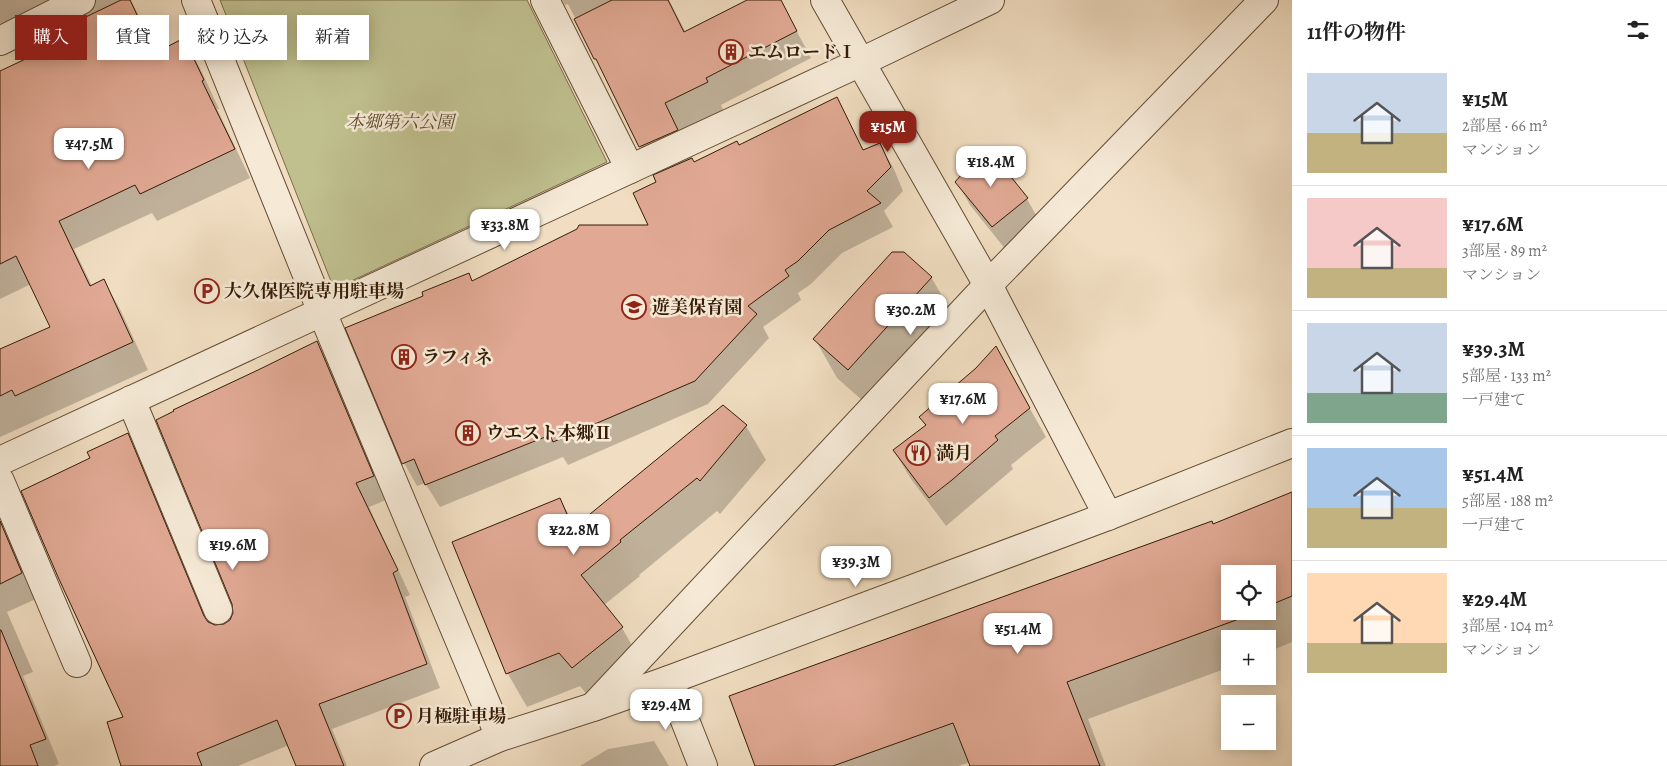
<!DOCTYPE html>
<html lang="ja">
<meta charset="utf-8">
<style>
:root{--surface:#fff;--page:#f6f6f6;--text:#222;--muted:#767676;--line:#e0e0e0;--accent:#8f2418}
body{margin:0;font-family:Alegreya,"Noto Serif JP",serif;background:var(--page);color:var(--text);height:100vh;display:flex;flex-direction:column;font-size:19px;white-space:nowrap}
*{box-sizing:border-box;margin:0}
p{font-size:16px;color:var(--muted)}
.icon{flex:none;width:28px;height:28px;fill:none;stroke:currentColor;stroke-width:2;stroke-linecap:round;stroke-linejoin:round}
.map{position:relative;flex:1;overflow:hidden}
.drawer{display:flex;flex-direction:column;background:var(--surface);width:375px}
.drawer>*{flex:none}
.guide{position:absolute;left:15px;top:15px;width:475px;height:45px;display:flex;gap:10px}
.buttons{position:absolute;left:1221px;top:565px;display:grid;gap:10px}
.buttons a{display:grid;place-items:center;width:55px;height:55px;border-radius:0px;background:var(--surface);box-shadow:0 2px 12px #0003;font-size:25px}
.price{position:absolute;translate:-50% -42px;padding:0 11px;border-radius:10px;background:#fff;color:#222;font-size:16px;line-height:32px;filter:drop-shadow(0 1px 2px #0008)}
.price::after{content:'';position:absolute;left:50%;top:30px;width:15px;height:11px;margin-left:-8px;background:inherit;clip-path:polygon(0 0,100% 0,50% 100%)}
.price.selected{background:var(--accent);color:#fff}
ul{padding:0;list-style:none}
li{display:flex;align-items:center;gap:15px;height:125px;padding:0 15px}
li+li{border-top:1px solid var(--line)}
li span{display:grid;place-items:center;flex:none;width:140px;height:100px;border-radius:0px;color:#555}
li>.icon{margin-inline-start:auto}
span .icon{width:60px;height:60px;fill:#fffc;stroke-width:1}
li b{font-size:21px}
h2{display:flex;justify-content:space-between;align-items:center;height:60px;padding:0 15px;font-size:21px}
.pill{padding:0 18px;border-radius:0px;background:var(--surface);box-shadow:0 2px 12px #0003;font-size:18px;line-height:45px}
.pill.selected{background:var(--accent);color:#fff}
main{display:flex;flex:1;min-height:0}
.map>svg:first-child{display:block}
</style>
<main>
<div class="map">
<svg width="1292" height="766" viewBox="0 0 1292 766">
<rect width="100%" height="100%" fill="#f1dec2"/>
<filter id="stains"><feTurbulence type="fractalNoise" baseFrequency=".004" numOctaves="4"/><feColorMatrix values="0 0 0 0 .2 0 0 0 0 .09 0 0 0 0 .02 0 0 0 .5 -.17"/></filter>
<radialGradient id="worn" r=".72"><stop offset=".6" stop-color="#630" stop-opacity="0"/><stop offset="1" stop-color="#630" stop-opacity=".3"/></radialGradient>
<path fill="#c0c08f" stroke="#7a6e4a" d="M220,0H527L607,162L334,289Z"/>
<g fill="#0003" fill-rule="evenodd">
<path d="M0,0H131L157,53L184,40L200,68L219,109H217L250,178L157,221L152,213L74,249L92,286L104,281L120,309L148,370L0,437V351L52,327L31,284L0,299V73L70,40L64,28L66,27L53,6L0,28Z"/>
<path d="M562,0H669L686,33L750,0H780L811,58L721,105L723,110L680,131L693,157L691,158L694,163L739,146L837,99L864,151L879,144L893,167L903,191L884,211L893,227L842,253L811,284L798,293L801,300L763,327L769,338L708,404L568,465L563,457L440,507L425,483L417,486L404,463L472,282L650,226L657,175L641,147L568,4L565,5Z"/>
<path d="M957,182L1027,199L1040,222L1006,250L970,205Z"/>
<path d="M931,277L954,316L871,408L837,378L815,339Z"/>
<path d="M317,342L330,366L386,500L369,507L410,595L405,597L440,688L332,729L347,766H297L289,745L238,766H123L124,717L91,459L127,435L141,459L210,624L215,627L225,625L231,621Z"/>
<path d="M1012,377L1046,437L1011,465L1013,469L946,526L911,479L894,451L926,427L920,417Z"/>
<path d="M723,407L746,426L766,460L720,514L717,511L639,575L640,576L604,605L622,628L641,661L592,701L580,686L527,707L508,674L454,543L560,499L576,527Z"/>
<path d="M1292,493V642L1268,652V639H1230V667L1088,719L1106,766H971L970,762L958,766H756L1213,525ZM1230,574H1268V611H1230Z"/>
<path d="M0,521L10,540L36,599L7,612L33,672L23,676L59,764L54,766H0Z"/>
<path d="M654,741L669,766H580L608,749Z"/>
</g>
<g fill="#e1a994" stroke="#351b05">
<path d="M121,0H130L155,53L184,38L204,80L202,81L235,149L140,194L135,185L59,221L90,286L104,279L133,342L15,396L12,390L0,396V349L50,327L16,256L0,264V71L68,39L63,28Z"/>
<path d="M612,0H668L684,32L747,0H781L797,31L706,78L708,82L665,103L678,130L639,147L596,59H594L574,19Z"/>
<path d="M837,97L863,150L880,143L891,167L867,191L881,203L829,230L798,261L785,270L789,276L748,306L757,314L695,381L553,442L550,435L425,485L414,459L402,464L345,328L423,296L422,292L469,273L472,281L577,229L579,225H648L633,193L656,182L653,175L692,158L694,162L737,141L739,145Z"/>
<path d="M986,146L1028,198L992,227L955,182Z"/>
<path d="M892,252H904L932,277L848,370L813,339Z"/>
<path d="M317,341L374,476L356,483L398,570L393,573L427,664L319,704L344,766H296L277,720L197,753L202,766H121L107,722L123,717L58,577L21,491L90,458L87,452L128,433L204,616L208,622L215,625L224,624L230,620L233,613L232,604L156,420L174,411L173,410L258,370Z"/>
<path d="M996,346L1030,408L995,436L998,440L952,480L929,498L893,450L926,425L919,417L976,368Z"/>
<path d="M723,405L747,425L700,481L697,478L620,540L621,542L581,575L623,627L572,668L559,653L506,674L452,542L560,498L573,528Z"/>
<path d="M1292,492V596L1268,606V574H1230V611H1255L1247,614V616L1067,682L1100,766H970L953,723L833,766H755L729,696L1212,521L1213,524Z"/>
<path d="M0,521L22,573L0,584Z"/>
<path d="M0,630H1L46,739L30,745L38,766H0Z"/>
</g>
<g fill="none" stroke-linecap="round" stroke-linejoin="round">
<defs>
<g id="minor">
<path d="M196,0L322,312L500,737"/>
<path d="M545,0L630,169"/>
<path d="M825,0L988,285L1108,516"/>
<path d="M0,41L81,0"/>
<path d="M131,400L218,610"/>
<path d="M0,461L861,62L990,0"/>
<path d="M0,481L77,663"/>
<path d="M669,680L703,766"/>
<path d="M593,707L988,285L1264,0"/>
<path d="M434,766L500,737L593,707L669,680L1108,516L1292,443"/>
</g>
</defs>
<use href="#minor" stroke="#644c34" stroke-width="30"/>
<use href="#minor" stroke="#f6ead7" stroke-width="28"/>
</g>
<defs>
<symbol id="building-ring" viewBox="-11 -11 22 22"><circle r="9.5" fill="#f6ead7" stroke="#8f2418" stroke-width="1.5"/><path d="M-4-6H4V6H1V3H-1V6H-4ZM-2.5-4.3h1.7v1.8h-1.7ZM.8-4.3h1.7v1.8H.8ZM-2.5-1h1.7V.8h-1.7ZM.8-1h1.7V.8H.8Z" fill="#8f2418"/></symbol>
<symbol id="parking-ring" viewBox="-11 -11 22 22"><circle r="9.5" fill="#f6ead7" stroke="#8f2418" stroke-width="1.5"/><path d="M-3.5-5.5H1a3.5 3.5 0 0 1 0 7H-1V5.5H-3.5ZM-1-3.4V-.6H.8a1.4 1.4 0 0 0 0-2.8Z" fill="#8f2418"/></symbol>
<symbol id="school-ring" viewBox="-11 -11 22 22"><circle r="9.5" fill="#f6ead7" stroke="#8f2418" stroke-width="1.5"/><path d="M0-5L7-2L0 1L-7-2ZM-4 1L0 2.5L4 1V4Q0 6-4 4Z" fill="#8f2418"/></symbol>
<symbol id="restaurant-ring" viewBox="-11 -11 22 22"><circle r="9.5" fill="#f6ead7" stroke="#8f2418" stroke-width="1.5"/><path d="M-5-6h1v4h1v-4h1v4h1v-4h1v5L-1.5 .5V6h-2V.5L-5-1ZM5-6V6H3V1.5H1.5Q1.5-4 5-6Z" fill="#8f2418"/></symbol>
</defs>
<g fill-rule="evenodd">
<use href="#building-ring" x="717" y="38" width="28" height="28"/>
<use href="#parking-ring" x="193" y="277" width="28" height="28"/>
<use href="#school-ring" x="620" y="293" width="28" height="28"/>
<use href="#building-ring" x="390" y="343" width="28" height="28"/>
<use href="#building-ring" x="454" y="419" width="28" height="28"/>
<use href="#restaurant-ring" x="904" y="439" width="28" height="28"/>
<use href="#parking-ring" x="385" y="702" width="28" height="28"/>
</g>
<g text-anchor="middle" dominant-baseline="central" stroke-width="5" stroke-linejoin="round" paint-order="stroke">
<g font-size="18" font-weight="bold" fill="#351b05" stroke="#f6ead7" text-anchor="start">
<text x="748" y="52">エムロードⅠ</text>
<text x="224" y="291">大久保医院専用駐車場</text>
<text x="652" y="307">遊美保育園</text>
<text x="422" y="357">ラフィネ</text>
<text x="486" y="433">ウエスト本郷Ⅱ</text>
<text x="936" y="453">満月</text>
<text x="416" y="716">月極駐車場</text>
</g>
<g font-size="18" font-style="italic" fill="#5f4d2e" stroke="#f6ead7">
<text x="400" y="122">本郷第六公園</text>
</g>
</g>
<rect width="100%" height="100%" filter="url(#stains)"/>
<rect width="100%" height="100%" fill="url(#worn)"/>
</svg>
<div class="buttons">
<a><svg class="icon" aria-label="locate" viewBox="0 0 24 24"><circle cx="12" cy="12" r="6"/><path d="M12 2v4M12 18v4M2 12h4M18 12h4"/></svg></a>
<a>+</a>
<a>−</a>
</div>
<b class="price selected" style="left:888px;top:153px">¥15M</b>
<b class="price" style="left:89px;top:170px">¥47.5M</b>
<b class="price" style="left:991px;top:188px">¥18.4M</b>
<b class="price" style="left:505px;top:251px">¥33.8M</b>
<b class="price" style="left:911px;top:336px">¥30.2M</b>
<b class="price" style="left:963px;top:425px">¥17.6M</b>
<b class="price" style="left:574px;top:556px">¥22.8M</b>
<b class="price" style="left:233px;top:571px">¥19.6M</b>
<b class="price" style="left:856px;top:588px">¥39.3M</b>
<b class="price" style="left:1018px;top:655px">¥51.4M</b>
<b class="price" style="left:666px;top:731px">¥29.4M</b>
<div class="guide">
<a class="pill selected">購入</a>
<a class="pill">賃貸</a>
<a class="pill">絞り込み</a>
<a class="pill">新着</a>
</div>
</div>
<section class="drawer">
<h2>11件の物件<svg class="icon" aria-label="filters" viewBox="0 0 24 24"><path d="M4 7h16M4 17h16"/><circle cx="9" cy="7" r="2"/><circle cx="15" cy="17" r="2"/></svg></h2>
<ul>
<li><span style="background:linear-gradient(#c9d6e8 60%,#c2b280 0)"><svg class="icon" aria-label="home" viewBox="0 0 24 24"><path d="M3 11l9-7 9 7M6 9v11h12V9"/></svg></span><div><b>¥15M</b><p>2部屋 · 66 m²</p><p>マンション</p></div></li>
<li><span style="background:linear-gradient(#f6c9c9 70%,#c2b280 0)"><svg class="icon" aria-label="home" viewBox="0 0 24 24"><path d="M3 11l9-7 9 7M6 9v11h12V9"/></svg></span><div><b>¥17.6M</b><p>3部屋 · 89 m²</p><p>マンション</p></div></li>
<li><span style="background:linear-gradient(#c9d6e8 70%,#7fa58c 0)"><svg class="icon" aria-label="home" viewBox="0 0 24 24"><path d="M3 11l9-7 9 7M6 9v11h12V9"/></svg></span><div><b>¥39.3M</b><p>5部屋 · 133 m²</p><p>一戸建て</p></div></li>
<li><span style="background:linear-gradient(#a9c7e8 60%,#c2b280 0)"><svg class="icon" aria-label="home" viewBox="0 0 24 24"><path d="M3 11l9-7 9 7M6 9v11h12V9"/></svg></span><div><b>¥51.4M</b><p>5部屋 · 188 m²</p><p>一戸建て</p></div></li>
<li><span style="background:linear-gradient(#ffd9b3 70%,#c2b280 0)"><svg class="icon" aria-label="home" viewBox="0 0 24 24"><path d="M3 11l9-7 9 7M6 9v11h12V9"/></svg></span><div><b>¥29.4M</b><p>3部屋 · 104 m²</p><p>マンション</p></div></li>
</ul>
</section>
</main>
